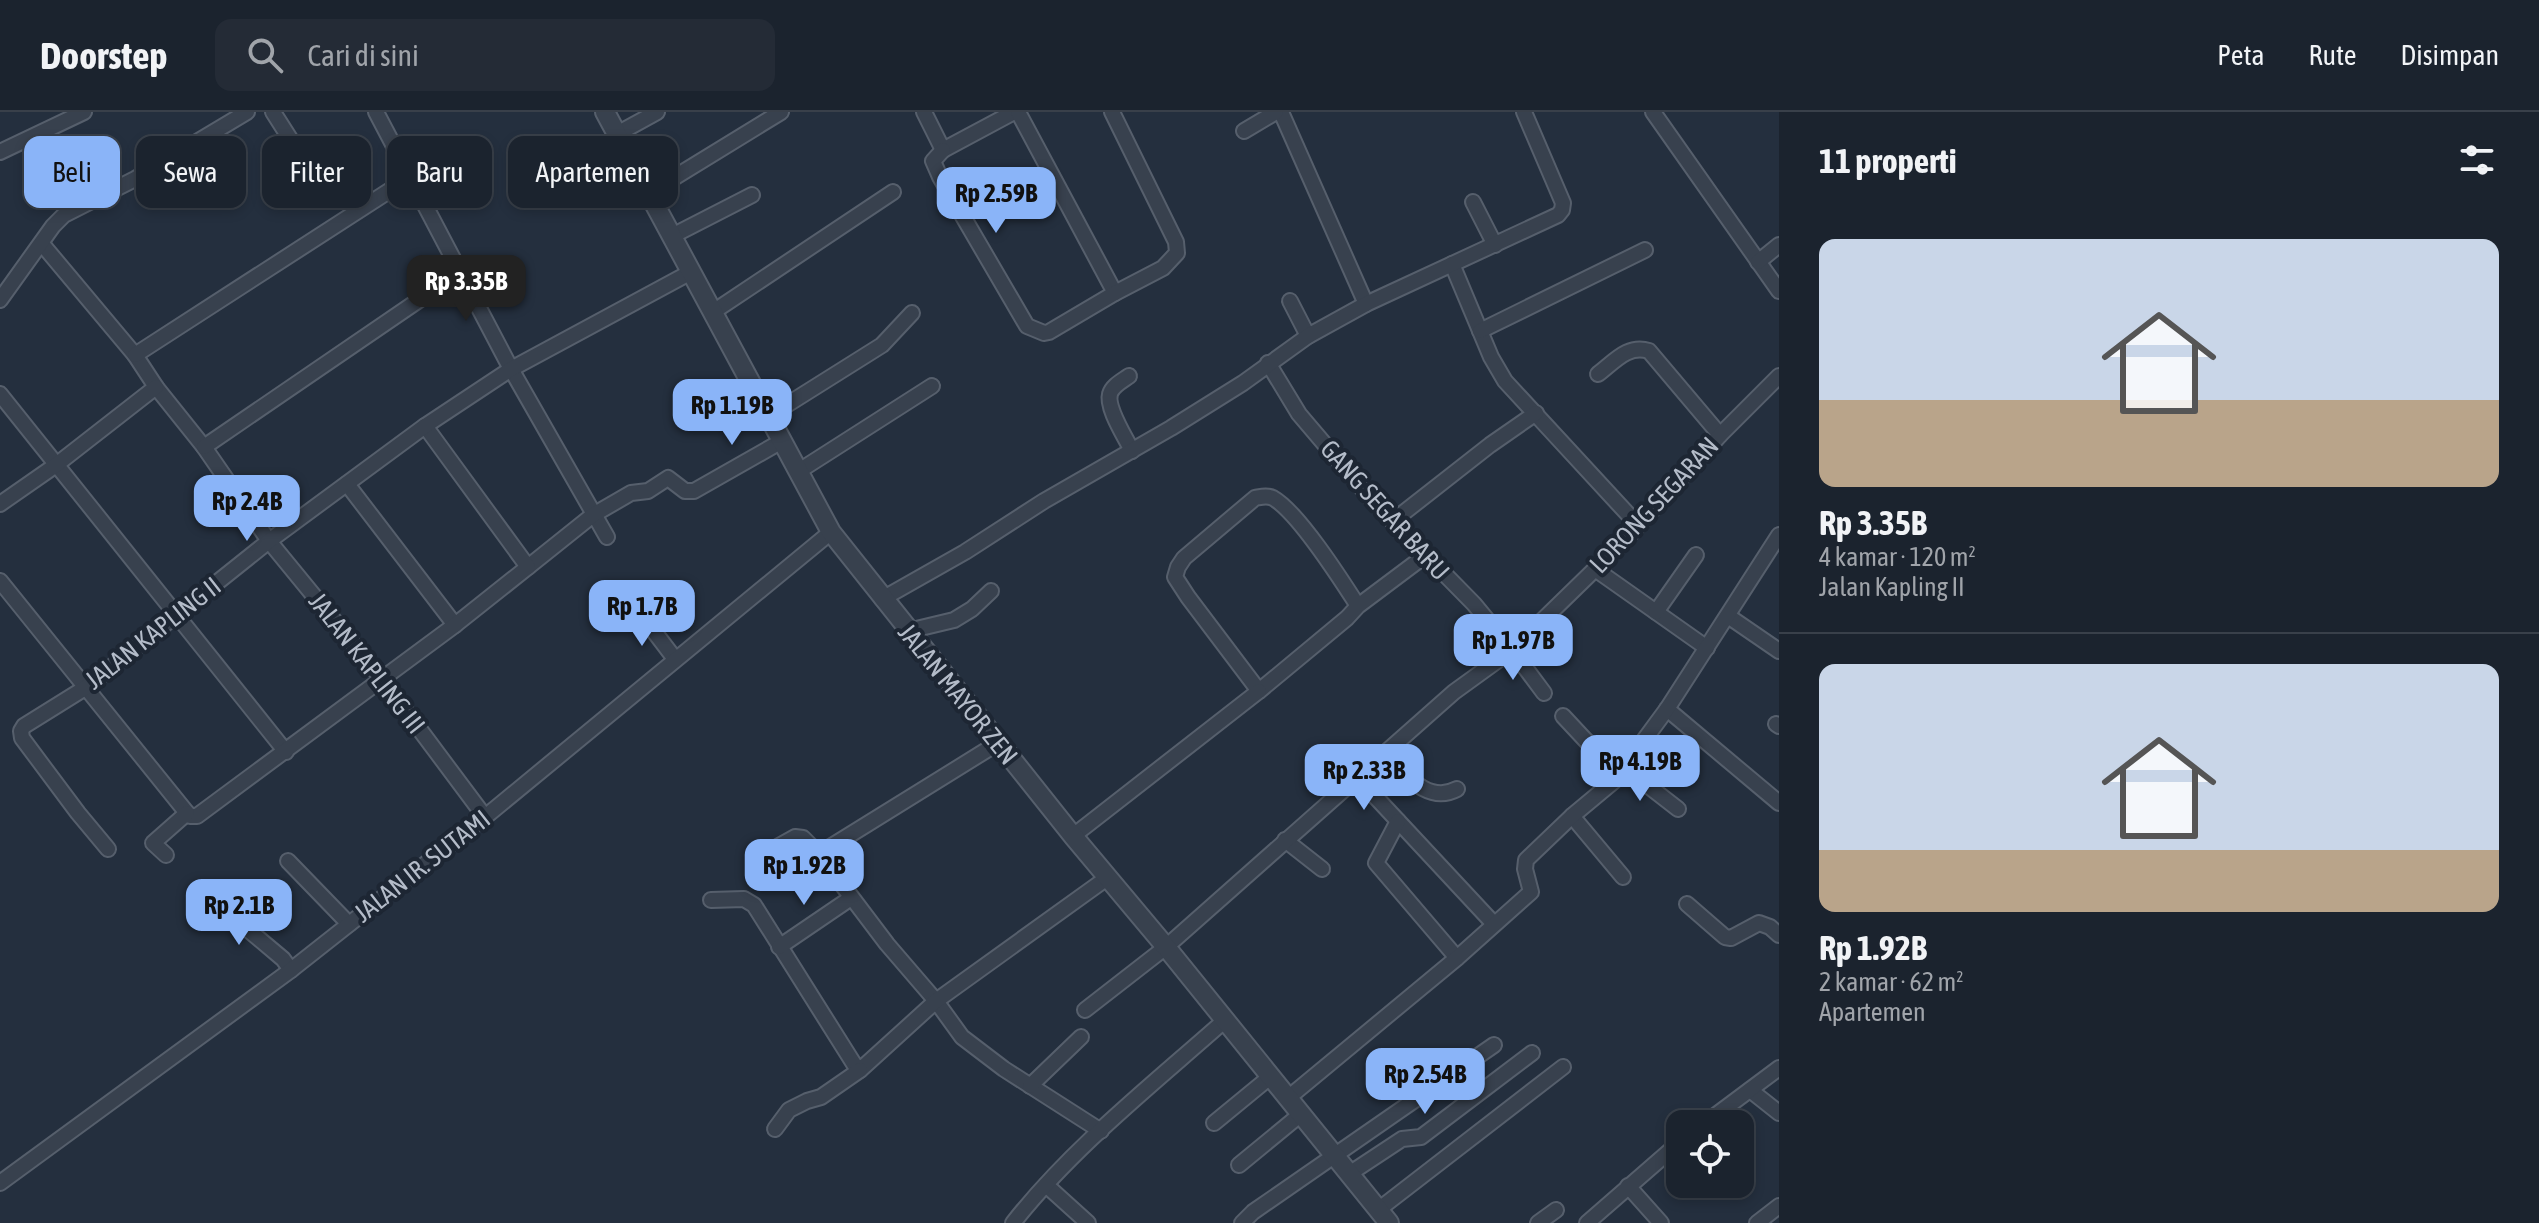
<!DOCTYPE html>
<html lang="id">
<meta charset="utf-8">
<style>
:root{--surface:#1b232e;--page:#242b36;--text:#f1f3f6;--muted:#a0a4aa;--line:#39404a;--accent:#8ab4f8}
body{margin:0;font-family:"Asap Condensed",sans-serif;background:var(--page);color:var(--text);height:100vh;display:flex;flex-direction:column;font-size:30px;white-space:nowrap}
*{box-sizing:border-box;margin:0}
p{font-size:26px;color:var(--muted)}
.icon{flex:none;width:44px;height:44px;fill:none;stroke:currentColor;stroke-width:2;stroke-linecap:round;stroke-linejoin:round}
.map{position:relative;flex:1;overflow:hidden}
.drawer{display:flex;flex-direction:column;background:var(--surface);width:760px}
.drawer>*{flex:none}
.banner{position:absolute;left:24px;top:24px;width:760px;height:72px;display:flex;gap:16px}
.buttons{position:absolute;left:1666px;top:998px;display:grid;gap:16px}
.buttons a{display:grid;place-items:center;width:88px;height:88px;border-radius:16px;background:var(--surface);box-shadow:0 4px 12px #0003,0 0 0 2px var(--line);font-size:40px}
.price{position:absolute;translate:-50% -68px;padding:0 18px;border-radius:16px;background:var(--accent);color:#111;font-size:26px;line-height:52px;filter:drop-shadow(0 2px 4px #0008)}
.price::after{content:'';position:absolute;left:50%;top:48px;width:24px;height:18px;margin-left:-12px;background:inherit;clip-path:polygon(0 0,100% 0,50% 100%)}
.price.active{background:#222;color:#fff}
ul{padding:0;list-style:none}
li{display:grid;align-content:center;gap:16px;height:424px;padding:0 40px}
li+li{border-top:2px solid var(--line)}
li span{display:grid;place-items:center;height:248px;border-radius:16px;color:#555}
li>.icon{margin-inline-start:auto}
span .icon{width:144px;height:144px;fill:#fffc;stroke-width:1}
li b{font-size:34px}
h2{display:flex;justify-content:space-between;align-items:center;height:96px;padding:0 40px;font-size:34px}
.tag{padding:0 28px;border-radius:16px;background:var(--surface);box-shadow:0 4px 12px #0003,0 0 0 2px var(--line);font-size:28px;line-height:72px}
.tag.active{background:var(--accent);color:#111}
header{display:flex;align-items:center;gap:48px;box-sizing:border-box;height:112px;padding:0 40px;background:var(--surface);border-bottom:2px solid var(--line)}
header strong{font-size:38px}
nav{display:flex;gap:44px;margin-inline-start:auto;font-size:28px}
.search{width:560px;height:72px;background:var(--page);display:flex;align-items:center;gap:20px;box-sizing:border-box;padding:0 28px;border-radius:16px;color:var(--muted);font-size:30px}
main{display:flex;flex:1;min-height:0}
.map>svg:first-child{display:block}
</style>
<header>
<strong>Doorstep</strong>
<div class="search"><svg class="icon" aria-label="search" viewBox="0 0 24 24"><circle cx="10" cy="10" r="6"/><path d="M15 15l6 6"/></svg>Cari di sini</div>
<nav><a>Peta</a><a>Rute</a><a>Disimpan</a></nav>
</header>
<main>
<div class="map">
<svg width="1779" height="1111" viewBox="0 0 1779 1111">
<rect width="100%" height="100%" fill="#242f3e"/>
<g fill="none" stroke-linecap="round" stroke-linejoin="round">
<defs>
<g id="minor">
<path d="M273,0L315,66"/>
<path d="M376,0L511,257L607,425"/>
<path d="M924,0L943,38L1014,0"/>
<path d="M1018,0L1115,181"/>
<path d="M1281,0L1366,192"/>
<path d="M1653,0L1779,179"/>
<path d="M1244,19L1276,0"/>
<path d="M617,22L657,0"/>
<path d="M943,38L933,49L940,65L1027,214L1044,221L1049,220L1115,181L1163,156L1177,141L1176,130L1112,0"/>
<path d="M0,40L84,0"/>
<path d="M649,81L781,0"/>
<path d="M1473,90L1495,133"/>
<path d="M672,124L752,83"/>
<path d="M42,132L135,243L156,275L204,335L269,429L382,567L485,705"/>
<path d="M1758,150L1779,133"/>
<path d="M1452,152L1491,245L1505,269L1637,412"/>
<path d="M0,188L53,114L64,103L135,67L247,0"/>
<path d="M1290,189L1308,224"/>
<path d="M713,200L893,80"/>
<path d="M1480,219L1645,138"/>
<path d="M135,243L409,66"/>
<path d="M1268,251L1299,302L1372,388L1474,492L1512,538L1544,581"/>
<path d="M1598,262C1614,250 1628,232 1649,239L1720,323"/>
<path d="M1129,264C1122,269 1112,274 1110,282C1106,296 1126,326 1132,339"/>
<path d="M0,282L286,640"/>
<path d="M769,304L882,233L912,201"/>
<path d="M204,335L460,160"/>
<path d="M799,359L932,274"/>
<path d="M347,372L455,513"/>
<path d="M0,392L56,353L156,275"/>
<path d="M1393,409L1490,333L1536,301"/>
<path d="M528,455L593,403L631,381L648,379L668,366L685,379H694L782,329"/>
<path d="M1595,457L1707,536"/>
<path d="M0,469L187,701L190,704H197L455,513L528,455L425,314"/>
<path d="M882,487L965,440L1044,389L1171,316L1243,271L1308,224L1366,192L1558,103L1562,98L1563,91L1524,0"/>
<path d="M1358,494C1342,469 1298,400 1273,386C1267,383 1261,385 1255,386L1184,446L1178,455L1175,465L1188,485L1259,579L1347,506L1358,494L1426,443"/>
<path d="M1656,500L1696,443"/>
<path d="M640,501L675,547"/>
<path d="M1728,504L1779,539"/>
<path d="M908,519L954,508L972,497L991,479"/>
<path d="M1667,597L1779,691"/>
<path d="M1563,604L1618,663"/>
<path d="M1776,612L1779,614"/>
<path d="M1384,642C1404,660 1427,693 1457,677"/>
<path d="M1624,655L1678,697"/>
<path d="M1357,665L1494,812"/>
<path d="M1572,704L1623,765"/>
<path d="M1398,709L1376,751L1457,846"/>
<path d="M1073,724L1259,579"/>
<path d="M1285,728L1322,757"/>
<path d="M108,737L78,701L22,626L21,619L24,614L85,576L269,429L425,314L511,257L691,160"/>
<path d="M819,742L887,832L936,889L962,925L1004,957L1101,1019"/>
<path d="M166,743L153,731L187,701"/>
<path d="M756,747L795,725L803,726L819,742L998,631"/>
<path d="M288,749L349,812"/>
<path d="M213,788L283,847L291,858"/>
<path d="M711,788L744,787L754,793L854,952L860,958L936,889L1107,766"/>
<path d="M1687,792L1725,825L1731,826L1759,811L1770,815L1779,823"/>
<path d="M779,835L851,786"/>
<path d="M1085,898L1166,835L1454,580L1512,538L1626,427L1720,323L1779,264"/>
<path d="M1030,974L1081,925"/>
<path d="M1750,978L1779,1001"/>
<path d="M1288,986L1457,846L1531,780L1525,757L1526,748L1572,704L1614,669L1667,597L1779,423"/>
<path d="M1214,1011L1270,965"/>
<path d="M1704,1012L1779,956"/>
<path d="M775,1017L789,998L807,989L821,985L860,958"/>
<path d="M1239,1053L1301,1002"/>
<path d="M1349,1062L1402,1027L1421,1025L1532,941"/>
<path d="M0,1071L291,858L485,705L831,420"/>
<path d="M1046,1073L1088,1111"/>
<path d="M1628,1074L1661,1111"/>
<path d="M1378,1098L1563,955"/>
<path d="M1013,1111C1072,1036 1153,972 1224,909"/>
<path d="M1242,1111L1253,1100L1494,933"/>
<path d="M1538,1111L1556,1098"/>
<path d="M1587,1111L1680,1030"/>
<path d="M1757,1111L1779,1094"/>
</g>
<path id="tertiary" d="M605,0L831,420L1073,724L1166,835L1389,1111"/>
</defs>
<use href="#minor" stroke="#565f6c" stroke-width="18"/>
<use href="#tertiary" stroke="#565f6c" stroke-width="22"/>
<use href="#minor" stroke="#38414e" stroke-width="14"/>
<use href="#tertiary" stroke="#38414e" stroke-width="18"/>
</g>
<g text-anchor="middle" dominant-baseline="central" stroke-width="8" stroke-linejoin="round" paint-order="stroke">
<g font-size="26" fill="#b4bcc9" stroke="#1d2633">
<text transform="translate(1654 393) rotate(-47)">LORONG SEGARAN</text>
<text transform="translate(1385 398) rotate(48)">GANG SEGAR BARU</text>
<text transform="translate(153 521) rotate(-38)">JALAN KAPLING II</text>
<text transform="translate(367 551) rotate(52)">JALAN KAPLING III</text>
<text transform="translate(958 582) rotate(51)">JALAN MAYOR ZEN</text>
<text transform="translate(422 754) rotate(-38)">JALAN IR. SUTAMI</text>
</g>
</g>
</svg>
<div class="buttons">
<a><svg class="icon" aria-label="locate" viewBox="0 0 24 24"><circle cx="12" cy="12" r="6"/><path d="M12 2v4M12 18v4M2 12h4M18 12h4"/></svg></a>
</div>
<b class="price" style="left:996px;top:123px">Rp 2.59B</b>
<b class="price active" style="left:466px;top:211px">Rp 3.35B</b>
<b class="price" style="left:732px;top:335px">Rp 1.19B</b>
<b class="price" style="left:247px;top:431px">Rp 2.4B</b>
<b class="price" style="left:642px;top:536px">Rp 1.7B</b>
<b class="price" style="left:1513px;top:570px">Rp 1.97B</b>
<b class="price" style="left:1640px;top:691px">Rp 4.19B</b>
<b class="price" style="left:1364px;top:700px">Rp 2.33B</b>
<b class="price" style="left:804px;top:795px">Rp 1.92B</b>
<b class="price" style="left:239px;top:835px">Rp 2.1B</b>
<b class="price" style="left:1425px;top:1004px">Rp 2.54B</b>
<div class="banner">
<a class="tag active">Beli</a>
<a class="tag">Sewa</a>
<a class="tag">Filter</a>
<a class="tag">Baru</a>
<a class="tag">Apartemen</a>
</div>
</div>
<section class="drawer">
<h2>11 properti<svg class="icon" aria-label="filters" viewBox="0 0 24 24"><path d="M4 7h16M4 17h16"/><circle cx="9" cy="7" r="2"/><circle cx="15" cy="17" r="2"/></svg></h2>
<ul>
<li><span style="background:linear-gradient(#c9d6e8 65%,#b9a48a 0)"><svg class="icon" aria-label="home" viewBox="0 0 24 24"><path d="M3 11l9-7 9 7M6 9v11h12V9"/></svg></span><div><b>Rp 3.35B</b><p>4 kamar · 120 m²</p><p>Jalan Kapling II</p></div></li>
<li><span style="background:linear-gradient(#c9d6e8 75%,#b9a48a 0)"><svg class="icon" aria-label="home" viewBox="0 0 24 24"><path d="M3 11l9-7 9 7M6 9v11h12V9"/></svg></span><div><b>Rp 1.92B</b><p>2 kamar · 62 m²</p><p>Apartemen</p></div></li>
</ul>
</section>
</main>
